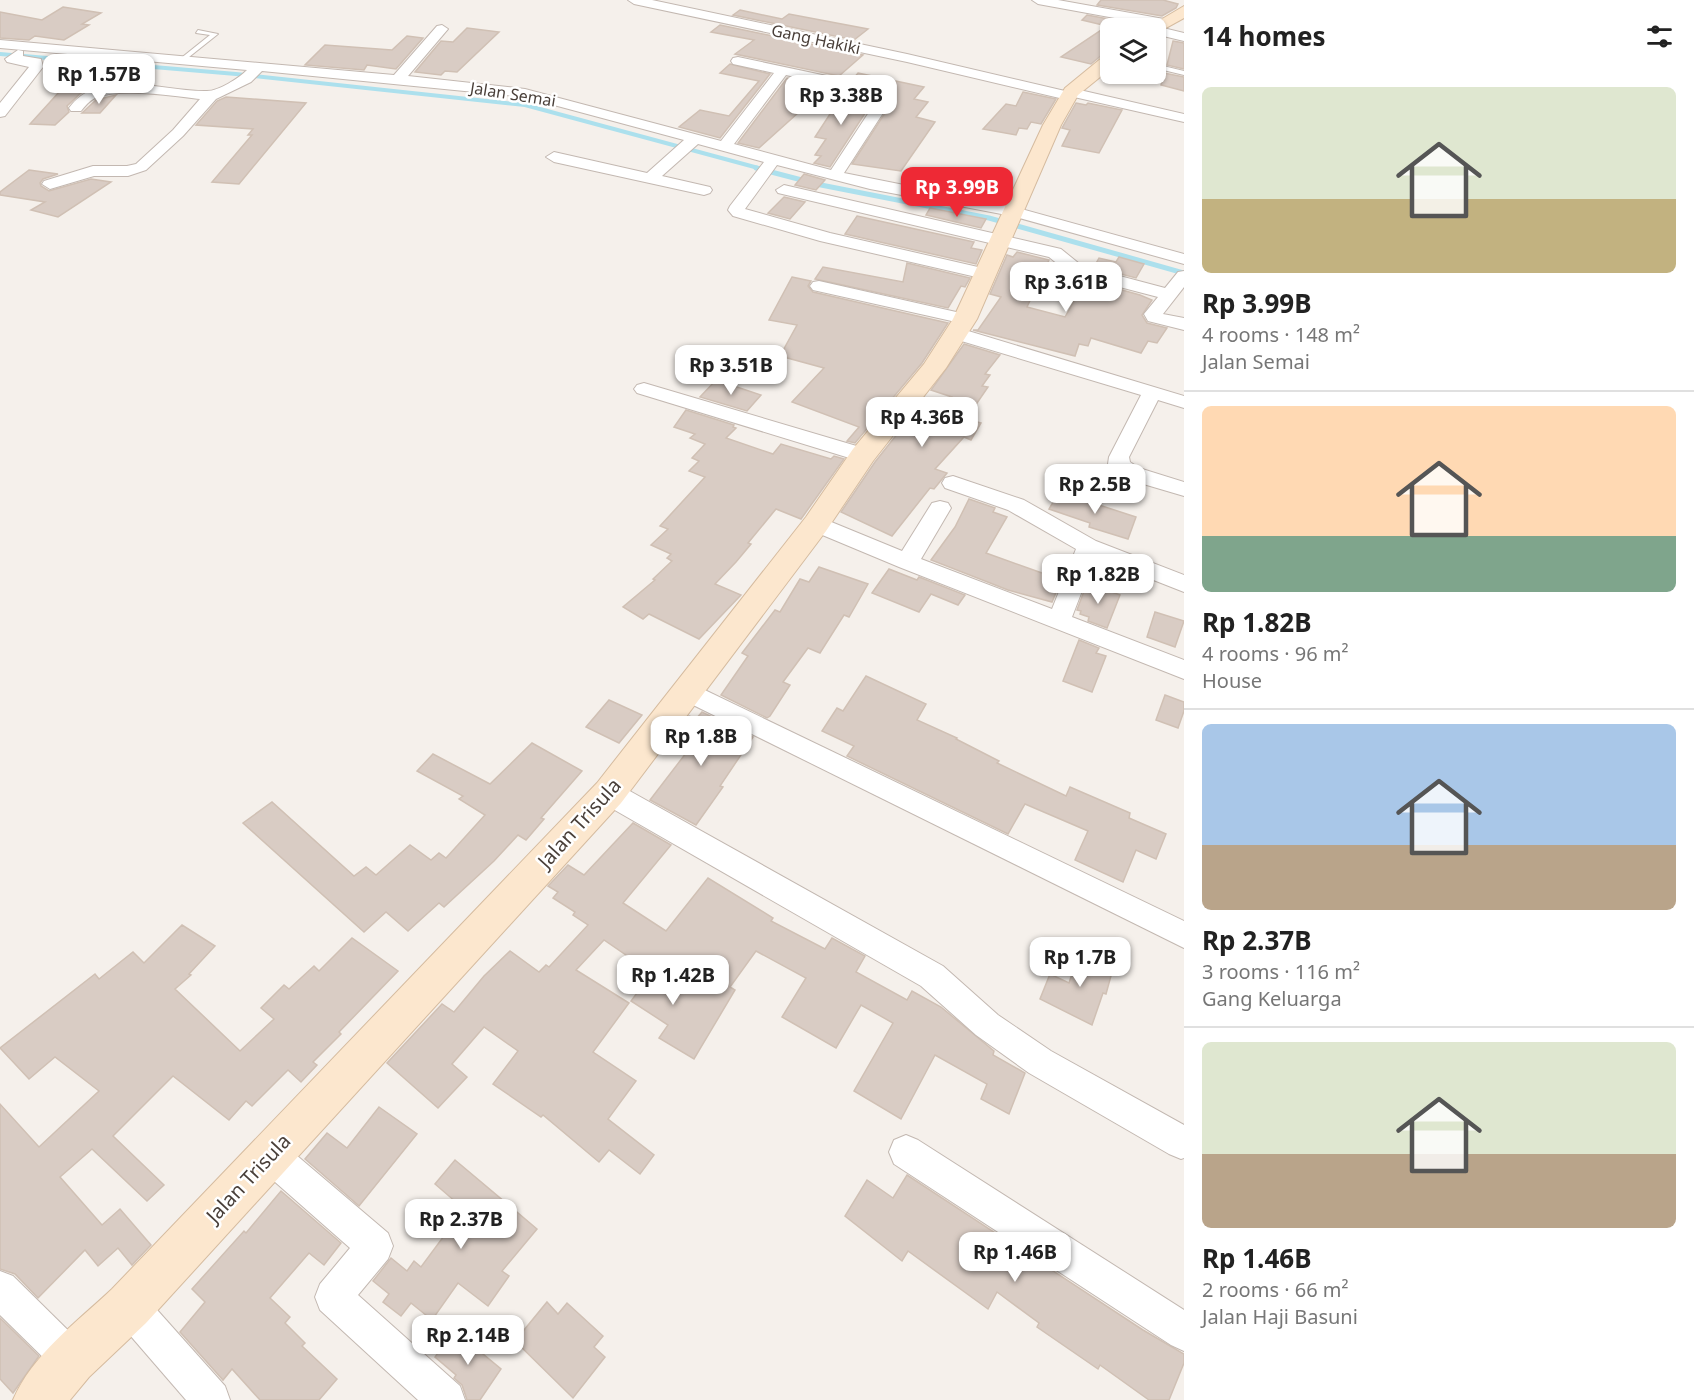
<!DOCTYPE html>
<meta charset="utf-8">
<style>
:root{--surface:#fff;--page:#f2f2f2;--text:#222;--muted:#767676;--line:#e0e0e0;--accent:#ee2935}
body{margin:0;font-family:"Noto Sans",sans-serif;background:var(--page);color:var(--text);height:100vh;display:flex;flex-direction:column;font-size:22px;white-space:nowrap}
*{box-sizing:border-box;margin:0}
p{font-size:20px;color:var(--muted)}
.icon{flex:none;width:33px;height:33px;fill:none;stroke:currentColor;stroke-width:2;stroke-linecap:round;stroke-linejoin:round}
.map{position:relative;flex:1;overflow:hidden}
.panel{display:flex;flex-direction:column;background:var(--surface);width:510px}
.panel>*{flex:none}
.controls{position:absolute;left:1100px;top:18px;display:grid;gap:12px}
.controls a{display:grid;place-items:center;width:66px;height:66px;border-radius:9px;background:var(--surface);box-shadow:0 2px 4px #0004;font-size:30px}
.price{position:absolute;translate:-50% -51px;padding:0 14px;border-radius:12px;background:#fff;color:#222;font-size:20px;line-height:39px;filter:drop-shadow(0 2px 3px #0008)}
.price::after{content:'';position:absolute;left:50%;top:36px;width:18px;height:14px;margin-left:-9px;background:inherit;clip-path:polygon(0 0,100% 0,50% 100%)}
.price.active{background:var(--accent);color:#fff}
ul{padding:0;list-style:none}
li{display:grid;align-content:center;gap:12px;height:318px;padding:0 18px}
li+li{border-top:2px solid var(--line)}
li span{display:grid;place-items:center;height:186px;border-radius:9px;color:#555}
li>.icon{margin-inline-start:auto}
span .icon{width:108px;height:108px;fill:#fffc;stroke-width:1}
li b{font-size:26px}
h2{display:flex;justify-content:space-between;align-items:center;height:72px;padding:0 18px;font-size:26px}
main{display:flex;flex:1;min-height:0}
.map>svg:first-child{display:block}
</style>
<main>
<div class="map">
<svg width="1184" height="1400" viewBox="0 0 1184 1400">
<rect width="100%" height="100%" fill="#f5f0eb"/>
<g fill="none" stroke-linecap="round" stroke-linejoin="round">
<path stroke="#ace0ed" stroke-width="4" d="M0,54L236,74L525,105L762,169"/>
<path stroke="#ace0ed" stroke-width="5" d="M756,168L821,185L989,218L1184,273"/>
</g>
<g fill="#d9ccc4" stroke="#d0c0b4" stroke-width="1.5">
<path d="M1101,0H1163L1178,4L1176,8L1162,16L1097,5Z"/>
<path d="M63,7L101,13L82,24L89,25L64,40L35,36L29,40L0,38V12L42,20Z"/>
<path d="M740,10L782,19L789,14L868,29L854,40L733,15Z"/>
<path d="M1087,15L1146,26L1145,28H1123L1110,25V53L1103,54L1091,64L1061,57L1107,26L1082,20Z"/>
<path d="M720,25L863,55L839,76L735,54L754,40L711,32Z"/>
<path d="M467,28L499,32L457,72L445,71L441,75L415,72L441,41L453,42Z"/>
<path d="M407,36L423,38L396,69L367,65L364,70L305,65L325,45L392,50Z"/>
<path d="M1173,41L1184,43V69L1167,65Z"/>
<path d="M730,64L770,74L720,138L679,127L700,110L729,116L759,81L720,73Z"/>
<path d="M858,73L924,87L914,99L928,102L916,117L935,122L901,171L852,164L896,96L883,86L853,79Z"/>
<path d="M1164,73L1184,77V91L1161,85Z"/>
<path d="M787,78L827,87L759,148L738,143Z"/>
<path d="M70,80H130L97,86L81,93L67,106L69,112L55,125L30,124Z"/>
<path d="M845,91L875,98L830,167L814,163L821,156L815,155L826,139L815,137Z"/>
<path d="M1023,92L1056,99L1041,124L1031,122L1027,129L1019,128L1016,135L983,129L1006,104L1016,106Z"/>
<path d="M116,95L100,113H82L96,100Z"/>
<path d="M226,97L306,103L239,184L212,182L252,135H248L253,129L196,125L217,101Z"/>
<path d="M1076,103L1086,105L1088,103L1122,110L1099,153L1062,146L1070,130L1062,128Z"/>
<path d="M29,170L58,174L43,179L40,183L41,186L49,191L91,179L111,182L58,217L31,210L45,202L0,195V192Z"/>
<path d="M804,174L825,180L816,190L795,185Z"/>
<path d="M784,197L805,202L790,219L768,213Z"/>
<path d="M930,208L986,219L981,228L926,215Z"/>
<path d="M857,216L974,242L971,248L982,250L976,264L845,234Z"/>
<path d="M1017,252L1049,260L1027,307L1065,317L1086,280L1140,295L1152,300L1142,315L1147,323L1167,328L1157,343L1148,341L1141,353L1091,338L1088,346L1079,344L1075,356L973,330H978L1001,297L990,294L1007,255L1013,257Z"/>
<path d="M1119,257L1144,264L1136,278L1094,267L1099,258L1116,262Z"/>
<path d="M907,263L970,278L965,287L961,286L948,308L815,279L823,267L903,282Z"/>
<path d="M792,277L811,281L808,286L813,292L948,323L922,363L855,443L847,441L859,427L792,402L824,368L780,356L797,325L769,320Z"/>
<path d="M964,344L1000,355L985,374L990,375L982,386L988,387L966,419L981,423L971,440L964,437L935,469L947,473L934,489L930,488L892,536L841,512L875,462L902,428L919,435L925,428L930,430L952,397L931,390Z"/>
<path d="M716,380L761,395L747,411L700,397Z"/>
<path d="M686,410L734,425L733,427L736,428L726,438L773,454L781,444L831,459L834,456L844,459L801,519L776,509L748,543L751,544L736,562L715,584L741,595L699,639L649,614L643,619L623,607L655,580L653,579L672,561L667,558L671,554L651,545L668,529L660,526L705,477L689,471L699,461L692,458L705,444L690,438L695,434L674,427Z"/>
<path d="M1059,492L1136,517L1128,539L1089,527L1090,523L1049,509Z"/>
<path d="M969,499L995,508L993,512L1007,517L986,553L1042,573L1044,570L1063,576L1052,602L1008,590L931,560L955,527Z"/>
<path d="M819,567L868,584L849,617L844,615L820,653L808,648L783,682L790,685L770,716L767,718L721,695L748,656L742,653L775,610L780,612L800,579L809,582Z"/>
<path d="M889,569L917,580L919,577L965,595L958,605L931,594L919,612L872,593Z"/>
<path d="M1087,583L1120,595L1107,628L1088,621L1089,617L1080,614L1081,611L1077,610Z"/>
<path d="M1155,612L1184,621L1175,647L1147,637Z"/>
<path d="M1079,640L1099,648L1096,653L1106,656L1092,692L1063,681Z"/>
<path d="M866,676L926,704L917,720L957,738L956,739L999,761L997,763L1066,796L1070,787L1130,813L1129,818L1166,834L1156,859L1136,850L1123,882L1075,860L1088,831L1025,804L1008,834L847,756L854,746L822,731L837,708L843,711Z"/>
<path d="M1165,695L1184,702V711L1178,728L1156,720Z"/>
<path d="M609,700L642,715L619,743L586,727Z"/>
<path d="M702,712L753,737L720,786L723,787L696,825L650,800L693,744L675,735L689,716L696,719Z"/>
<path d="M532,743L582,771L541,818L544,819L526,840L518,835L494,861L444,907L439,903L408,931L386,912L364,932L243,823L272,802L354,876L366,867L376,875L410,845L431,860L439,853L446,858L485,815L459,799L463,796L417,771L433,754L490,784Z"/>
<path d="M633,823L671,845L623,903L666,931L708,878L773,918L771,921L825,949L832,938L865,956L856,972L907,1000L912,991L941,1007L994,1051L993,1055L1025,1073L1009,1114L981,1099L987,1084L935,1055L901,1119L854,1091L893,1023L861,1005L836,1048L782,1017L806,978L756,951L730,987L735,990L694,1059L659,1038L668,1025L631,1001L652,973L604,940L576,970L629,1003L593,1052L636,1081L608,1119L654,1155L640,1174L609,1150L599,1162L543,1115L541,1117L493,1084L518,1051L484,1027L452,1064L467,1077L438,1108L387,1063L442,1004L454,1012L484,976L510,951L539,972L546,965L549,967L588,925L573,915L575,912L553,898L558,892L548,886L568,865L584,875Z"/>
<path d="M182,925L215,946L189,974L191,975L175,989L240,1051L274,1019L261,1008L284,985L289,989L314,966L319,971L352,938L398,971L339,1032L341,1034L313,1062L317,1065L301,1082L288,1070L252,1106L246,1101L229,1120L173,1076L113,1136L164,1185L147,1201L92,1149L60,1177L102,1225L120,1209L151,1245L132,1265L118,1248L98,1266L85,1250L38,1298L15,1274L0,1269V1104L39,1147L99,1091L55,1057L29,1079L0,1048L95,974L99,979L133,952L144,963Z"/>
<path d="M1080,950L1114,965L1106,994L1103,993L1092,1025L1040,999L1050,974L1069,983Z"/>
<path d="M379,1107L417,1134L359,1206L305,1159L327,1133L347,1148Z"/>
<path d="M455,1160L537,1229L502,1271L509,1276L488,1306L458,1283L432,1320L411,1303L401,1316L383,1302L389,1294L373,1281L391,1258L407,1271L414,1261L421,1267L464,1209L435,1184Z"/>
<path d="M907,1175L1143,1330L1184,1354V1363L1169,1400H1149L1100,1365L1098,1369L1037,1327L1039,1323L997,1292L988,1309L908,1251L902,1261L845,1216L867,1180L893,1198Z"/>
<path d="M281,1191L341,1243L324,1265L309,1253L270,1298L290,1317L285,1323L305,1343L302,1346L337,1379L319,1400H260L232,1369L223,1380L180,1332L205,1302L192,1289L244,1231L246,1233Z"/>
<path d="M547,1302L558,1314L567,1303L603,1336L594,1347L605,1357L573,1398L515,1341Z"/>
<path d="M0,1318L39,1356L13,1393L0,1379Z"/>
<path d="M454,1330L501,1369L480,1400H467L462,1385L454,1378L456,1375L435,1357Z"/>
</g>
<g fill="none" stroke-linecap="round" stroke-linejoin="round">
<defs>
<g id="lane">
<path d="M198,30L218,34L184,61H180V59L210,35L196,33Z"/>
<path d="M1155,64L1184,71V75L1155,68Z"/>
</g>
<g id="street">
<path d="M628,0H652L907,54L1065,91L1071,88L1184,114V122L1074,97L1068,100L907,62L634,4Z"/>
<path d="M1032,0H1058L1164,19L1170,23L1164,27L1038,4Z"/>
<path d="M442,25L448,29L408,76L525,89L721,141L774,73L733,64L731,61L733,58L738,57L883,88L894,96L844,173L1014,207L1184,254V264L1012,216L870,189L777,165L745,209L830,233L991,270L994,274L991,278L985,279L820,241L733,216L728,210L730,206L764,162L698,144L662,176L710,187L712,190L710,193L704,195L554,162L546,157L554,152L647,173L684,140L524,97L262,71L251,82L216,99L183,136L146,170L128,176H94L50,189L42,184L44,181L93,166H127L136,164L173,130L200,99C176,96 116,87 95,98C89,101 85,106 81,111H71L69,108C100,66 163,92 207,91C219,91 239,78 247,70L0,48V40L394,75L437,26ZM786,75L879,97L831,170L734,144Z"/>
<path d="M1155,26L1184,33V41L1155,34V28H1150Z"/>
<path d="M18,50L23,51V56L41,59L43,67L5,116L0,117V103L29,67L7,62L5,59Z"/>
<path d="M784,185L1061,249L1082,266L1165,288L1178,272L1184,271V287L1163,314L1184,318V330L1148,321L1144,314L1158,297L1070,274L1049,257L778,193L776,190Z"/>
<path d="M819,281L965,314L971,315L974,319L971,323L965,324L813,290L810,286L813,282Z"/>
<path d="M955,327L1184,396V408L1158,400L1129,457L1130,462L1139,468L1184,482V496L1123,478L1108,464L1109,457L1141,395L948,337L946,333L948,329Z"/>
<path d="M644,383L870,450L873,455L870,460L863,461L856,460L637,393L634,389L637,385Z"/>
<path d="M953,476L1024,500L1096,541L1184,575V592L1095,557L1072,617L1184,660V679L899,567L808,529L805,524L808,519L816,517L824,519L902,551L932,503L940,501L948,503L951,508L921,559L1052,609L1076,549L1008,510L945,488L942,483L945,478Z"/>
<path d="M686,681L1184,921V948L677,697L673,690L677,683Z"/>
<path d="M609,782L619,785L943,966L998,1015L1051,1051L1184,1125V1158L1181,1159L1169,1154L1029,1073L976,1035L921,986L599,801L595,793L599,785Z"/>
<path d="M906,1135L918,1140L1184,1310V1351L1171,1345L894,1164L889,1152L894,1140Z"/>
<path d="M270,1138L282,1143L388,1233L393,1246L388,1259L358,1295L460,1386L465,1400H418L320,1310L315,1297L320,1284L350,1248L258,1167L253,1155L258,1143Z"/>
<path d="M0,1271L13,1276L85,1347L91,1360L85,1373L72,1379L59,1373L0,1315Z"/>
<path d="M129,1288L142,1293L225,1386L230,1400H186L116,1319L111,1306L116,1293Z"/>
</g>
<g id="secondary">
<path d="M1184,6V18L1155,34V28H1147Z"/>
<path d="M1110,55V69L1078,95L1061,125L977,319L946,368L873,461L826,531L621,803L146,1323L89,1377L70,1400H13C32,1355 77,1322 112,1289L597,783L806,517L853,449L924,364L953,319L1043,125L1065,88L1104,56Z"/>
</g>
</defs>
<use href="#lane" stroke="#c3b8b1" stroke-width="2"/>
<use href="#street" stroke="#c3b8b1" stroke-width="2"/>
<use href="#secondary" stroke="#d5bb9f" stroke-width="2"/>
<use href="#lane" fill="#fff" fill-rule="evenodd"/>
<use href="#street" fill="#fff" fill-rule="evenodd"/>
<use href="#secondary" fill="#fce7ce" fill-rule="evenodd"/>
</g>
<g text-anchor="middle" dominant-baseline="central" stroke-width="5" stroke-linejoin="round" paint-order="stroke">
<g font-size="16" fill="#493f39" stroke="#fff">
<text transform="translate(816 39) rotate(12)">Gang Hakiki</text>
<text transform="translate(513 94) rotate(9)">Jalan Semai</text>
</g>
<g font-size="20" fill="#493f39" stroke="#fff">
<text transform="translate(579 823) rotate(-48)">Jalan Trisula</text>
<text transform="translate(248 1178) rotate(-47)">Jalan Trisula</text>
</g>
</g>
</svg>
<div class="controls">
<a><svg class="icon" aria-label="layers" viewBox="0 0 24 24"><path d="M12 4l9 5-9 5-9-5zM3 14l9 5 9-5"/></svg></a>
</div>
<b class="price" style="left:99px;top:105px">Rp 1.57B</b>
<b class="price" style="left:841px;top:126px">Rp 3.38B</b>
<b class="price active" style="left:957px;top:218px">Rp 3.99B</b>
<b class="price" style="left:1066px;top:313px">Rp 3.61B</b>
<b class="price" style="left:731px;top:396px">Rp 3.51B</b>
<b class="price" style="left:922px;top:448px">Rp 4.36B</b>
<b class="price" style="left:1095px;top:515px">Rp 2.5B</b>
<b class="price" style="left:1098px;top:605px">Rp 1.82B</b>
<b class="price" style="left:701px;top:767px">Rp 1.8B</b>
<b class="price" style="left:1080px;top:988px">Rp 1.7B</b>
<b class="price" style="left:673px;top:1006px">Rp 1.42B</b>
<b class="price" style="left:461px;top:1250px">Rp 2.37B</b>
<b class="price" style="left:1015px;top:1283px">Rp 1.46B</b>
<b class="price" style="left:468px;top:1366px">Rp 2.14B</b>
</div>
<section class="panel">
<h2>14 homes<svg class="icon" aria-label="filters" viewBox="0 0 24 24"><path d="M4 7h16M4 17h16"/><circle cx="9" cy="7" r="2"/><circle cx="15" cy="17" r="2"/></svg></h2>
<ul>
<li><span style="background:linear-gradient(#dfe7d0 60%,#c2b280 0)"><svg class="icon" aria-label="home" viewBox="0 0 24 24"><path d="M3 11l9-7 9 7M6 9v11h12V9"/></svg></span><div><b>Rp 3.99B</b><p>4 rooms · 148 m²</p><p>Jalan Semai</p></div></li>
<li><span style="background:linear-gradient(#ffd9b3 70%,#7fa58c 0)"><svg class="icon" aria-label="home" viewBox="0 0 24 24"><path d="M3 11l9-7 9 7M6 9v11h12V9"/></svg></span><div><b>Rp 1.82B</b><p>4 rooms · 96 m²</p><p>House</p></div></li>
<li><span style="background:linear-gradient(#a9c7e8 65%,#b9a48a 0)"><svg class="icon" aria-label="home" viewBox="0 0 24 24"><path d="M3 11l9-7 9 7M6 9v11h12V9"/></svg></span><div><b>Rp 2.37B</b><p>3 rooms · 116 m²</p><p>Gang Keluarga</p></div></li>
<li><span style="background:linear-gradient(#dfe7d0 60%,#b9a48a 0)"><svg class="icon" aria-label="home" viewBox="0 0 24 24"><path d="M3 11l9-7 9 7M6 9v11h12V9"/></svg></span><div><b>Rp 1.46B</b><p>2 rooms · 66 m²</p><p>Jalan Haji Basuni</p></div></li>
</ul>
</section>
</main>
